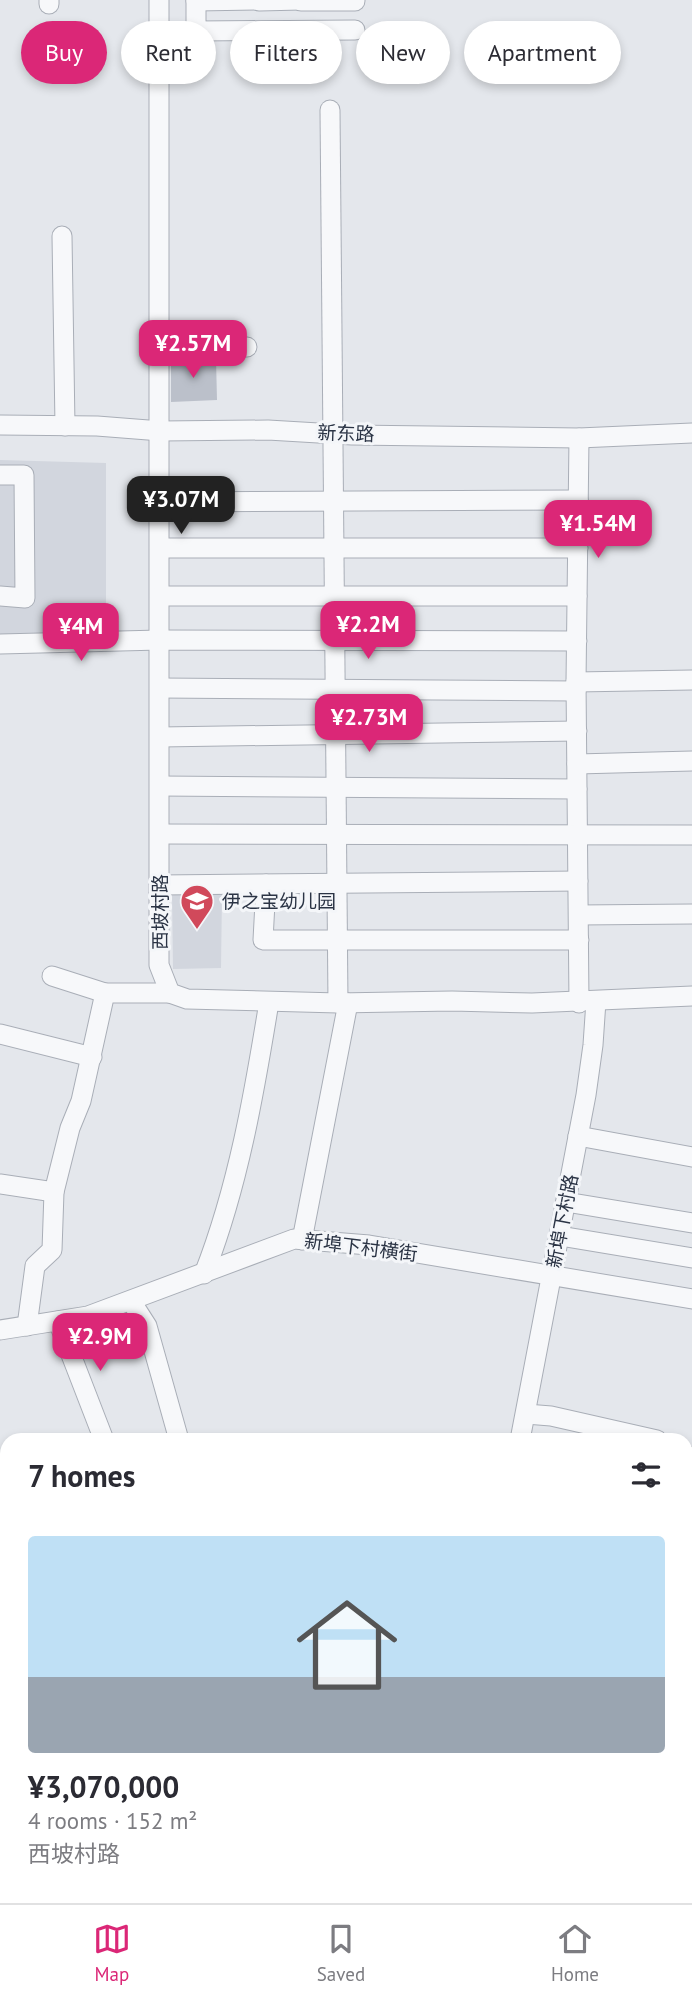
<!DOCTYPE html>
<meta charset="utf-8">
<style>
:root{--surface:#fff;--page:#f2f2f3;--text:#2b2b33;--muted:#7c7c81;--line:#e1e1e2;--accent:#db2777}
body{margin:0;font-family:"PT Sans","Noto Sans SC",sans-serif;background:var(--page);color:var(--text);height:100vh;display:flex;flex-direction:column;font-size:26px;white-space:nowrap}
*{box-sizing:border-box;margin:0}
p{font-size:23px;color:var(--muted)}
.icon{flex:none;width:38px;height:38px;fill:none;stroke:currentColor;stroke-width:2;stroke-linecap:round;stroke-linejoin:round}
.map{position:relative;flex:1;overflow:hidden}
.sheet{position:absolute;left:0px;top:1433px;width:693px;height:471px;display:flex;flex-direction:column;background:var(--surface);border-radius:21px 21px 0 0;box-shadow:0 4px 10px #0003}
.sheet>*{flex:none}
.hud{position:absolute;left:21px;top:21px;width:651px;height:63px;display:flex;gap:14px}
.price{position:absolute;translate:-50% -60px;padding:0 16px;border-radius:14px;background:var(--accent);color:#fff;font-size:23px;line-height:46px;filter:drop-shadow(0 2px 4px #0008)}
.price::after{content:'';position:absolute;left:50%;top:42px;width:21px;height:16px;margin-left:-10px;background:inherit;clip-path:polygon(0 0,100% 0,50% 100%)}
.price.active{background:#222;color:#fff}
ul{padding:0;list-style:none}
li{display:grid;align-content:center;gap:14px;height:371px;padding:0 28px}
li span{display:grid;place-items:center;height:217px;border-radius:7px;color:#555}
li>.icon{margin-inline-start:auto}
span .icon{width:126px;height:126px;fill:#fffc;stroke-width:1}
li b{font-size:30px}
h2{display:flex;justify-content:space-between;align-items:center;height:84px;padding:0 28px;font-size:30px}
.pill{padding:0 24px;border-radius:32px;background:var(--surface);box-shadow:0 4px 10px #0003;font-size:24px;line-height:63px}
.pill.active{background:var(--accent);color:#fff}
.tabs{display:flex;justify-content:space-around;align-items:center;height:98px;border-top:2px solid var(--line);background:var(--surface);font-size:19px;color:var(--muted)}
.tabs a{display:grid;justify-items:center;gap:4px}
.tabs .active{color:var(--accent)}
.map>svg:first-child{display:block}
</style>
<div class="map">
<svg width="692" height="1903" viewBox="0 0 692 1903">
<rect width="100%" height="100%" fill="#e4e7ec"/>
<g fill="#d2d6de">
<path d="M0,460L106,463V639L0,634Z"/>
<path d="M222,893L221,968L173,969L172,895Z"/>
</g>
<path fill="#bbc0ca" d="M171,358L216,359L217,400L171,402Z"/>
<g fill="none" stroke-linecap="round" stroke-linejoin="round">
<defs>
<g id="minor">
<path d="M159,0V965L170,993L187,999L338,1003L452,1001L532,1003L692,996"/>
<path d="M196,0V31L355,30"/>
<path d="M196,1L259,0"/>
<path d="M259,1L301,0"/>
<path d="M301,1H355"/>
<path d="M49,4V0"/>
<path d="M330,110L338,1003"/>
<path d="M62,236L65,426"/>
<path d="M160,346L247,347"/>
<path d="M0,425L97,426L161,431L268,430L352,435L579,438L692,433"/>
<path d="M579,438L576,682L579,1003"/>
<path d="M0,475H24L25,598L0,596"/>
<path d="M161,502L578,500"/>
<path d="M160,548H578"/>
<path d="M160,596H577"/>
<path d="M0,644L160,640L577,641"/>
<path d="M576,682L692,680"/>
<path d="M160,688L576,691"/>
<path d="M160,737L577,731"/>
<path d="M577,764L692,761"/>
<path d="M160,786L577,789"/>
<path d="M160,834L692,835"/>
<path d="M266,884L263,940H579"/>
<path d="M160,885L578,881"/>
<path d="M579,915L692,914"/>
<path d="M52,976L105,993"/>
<path d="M0,1034L92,1057"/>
<path d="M578,1136L692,1157"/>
<path d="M0,1184L54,1192"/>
<path d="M566,1202L692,1223"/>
<path d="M560,1236L692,1258"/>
<path d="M302,1240L348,1003"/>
<path d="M204,1274C238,1187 254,1095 269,1002"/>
<path d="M131,1301L147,1326L179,1440"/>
<path d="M58,1321L104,1440"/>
<path d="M27,1326L35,1266L52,1250L54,1192L70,1128L81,1101L105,993H170"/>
<path d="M0,1330L88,1316L294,1239L369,1245L692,1299"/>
<path d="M526,1414L551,1416L657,1440"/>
<path d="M520,1440L586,1095L593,1045L596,1001"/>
<path d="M686,1455L692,1458"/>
<path d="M0,1824L7,1814"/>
<path d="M0,1890L10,1903"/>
<path d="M500,1903L502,1897"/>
</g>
</defs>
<use href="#minor" stroke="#a9aeb7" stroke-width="21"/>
<use href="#minor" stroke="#f7f8fa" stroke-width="19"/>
</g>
<defs>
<symbol id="school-pin" viewBox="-11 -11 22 30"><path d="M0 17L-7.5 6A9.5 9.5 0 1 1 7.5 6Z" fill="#d1495b" stroke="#f4f6f9"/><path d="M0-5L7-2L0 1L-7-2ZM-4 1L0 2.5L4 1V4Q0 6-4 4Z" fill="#fff"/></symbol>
</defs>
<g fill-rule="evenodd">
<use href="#school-pin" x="178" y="882" width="38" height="52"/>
</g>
<g text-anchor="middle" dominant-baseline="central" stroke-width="6" stroke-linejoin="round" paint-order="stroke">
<g font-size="19" fill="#2b3445" stroke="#f4f6f9">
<text transform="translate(346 433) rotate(2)">新东路</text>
<text transform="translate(160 912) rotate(-90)">西坡村路</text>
<text transform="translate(562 1221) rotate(-79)">新埠下村路</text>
<text transform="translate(361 1247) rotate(7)">新埠下村横街</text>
</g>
<g font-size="19" fill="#2b3445" stroke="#f4f6f9" text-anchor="start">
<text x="222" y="901">伊之宝幼儿园</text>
</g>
</g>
</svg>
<b class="price" style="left:193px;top:380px">¥2.57M</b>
<b class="price active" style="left:181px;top:536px">¥3.07M</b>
<b class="price" style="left:598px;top:560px">¥1.54M</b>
<b class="price" style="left:368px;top:661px">¥2.2M</b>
<b class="price" style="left:81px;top:663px">¥4M</b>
<b class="price" style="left:369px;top:754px">¥2.73M</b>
<b class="price" style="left:100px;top:1373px">¥2.9M</b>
<div class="hud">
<a class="pill active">Buy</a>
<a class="pill">Rent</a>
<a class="pill">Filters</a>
<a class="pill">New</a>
<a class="pill">Apartment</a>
</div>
<section class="sheet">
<h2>7 homes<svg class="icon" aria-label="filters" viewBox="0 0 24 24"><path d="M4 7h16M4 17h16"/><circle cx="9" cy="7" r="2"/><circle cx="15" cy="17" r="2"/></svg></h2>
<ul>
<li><span style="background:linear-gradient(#bfe0f5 65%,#9aa5b1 0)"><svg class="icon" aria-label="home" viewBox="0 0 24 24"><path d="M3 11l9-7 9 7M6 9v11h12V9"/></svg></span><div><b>¥3,070,000</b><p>4 rooms · 152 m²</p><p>西坡村路</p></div></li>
</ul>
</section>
</div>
<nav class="tabs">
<a class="active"><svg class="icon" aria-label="map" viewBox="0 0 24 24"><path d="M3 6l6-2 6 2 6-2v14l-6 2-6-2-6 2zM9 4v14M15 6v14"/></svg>Map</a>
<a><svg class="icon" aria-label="saved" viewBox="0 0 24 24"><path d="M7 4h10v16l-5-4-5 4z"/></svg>Saved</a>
<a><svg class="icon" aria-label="home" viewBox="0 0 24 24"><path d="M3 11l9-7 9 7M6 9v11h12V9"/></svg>Home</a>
</nav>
